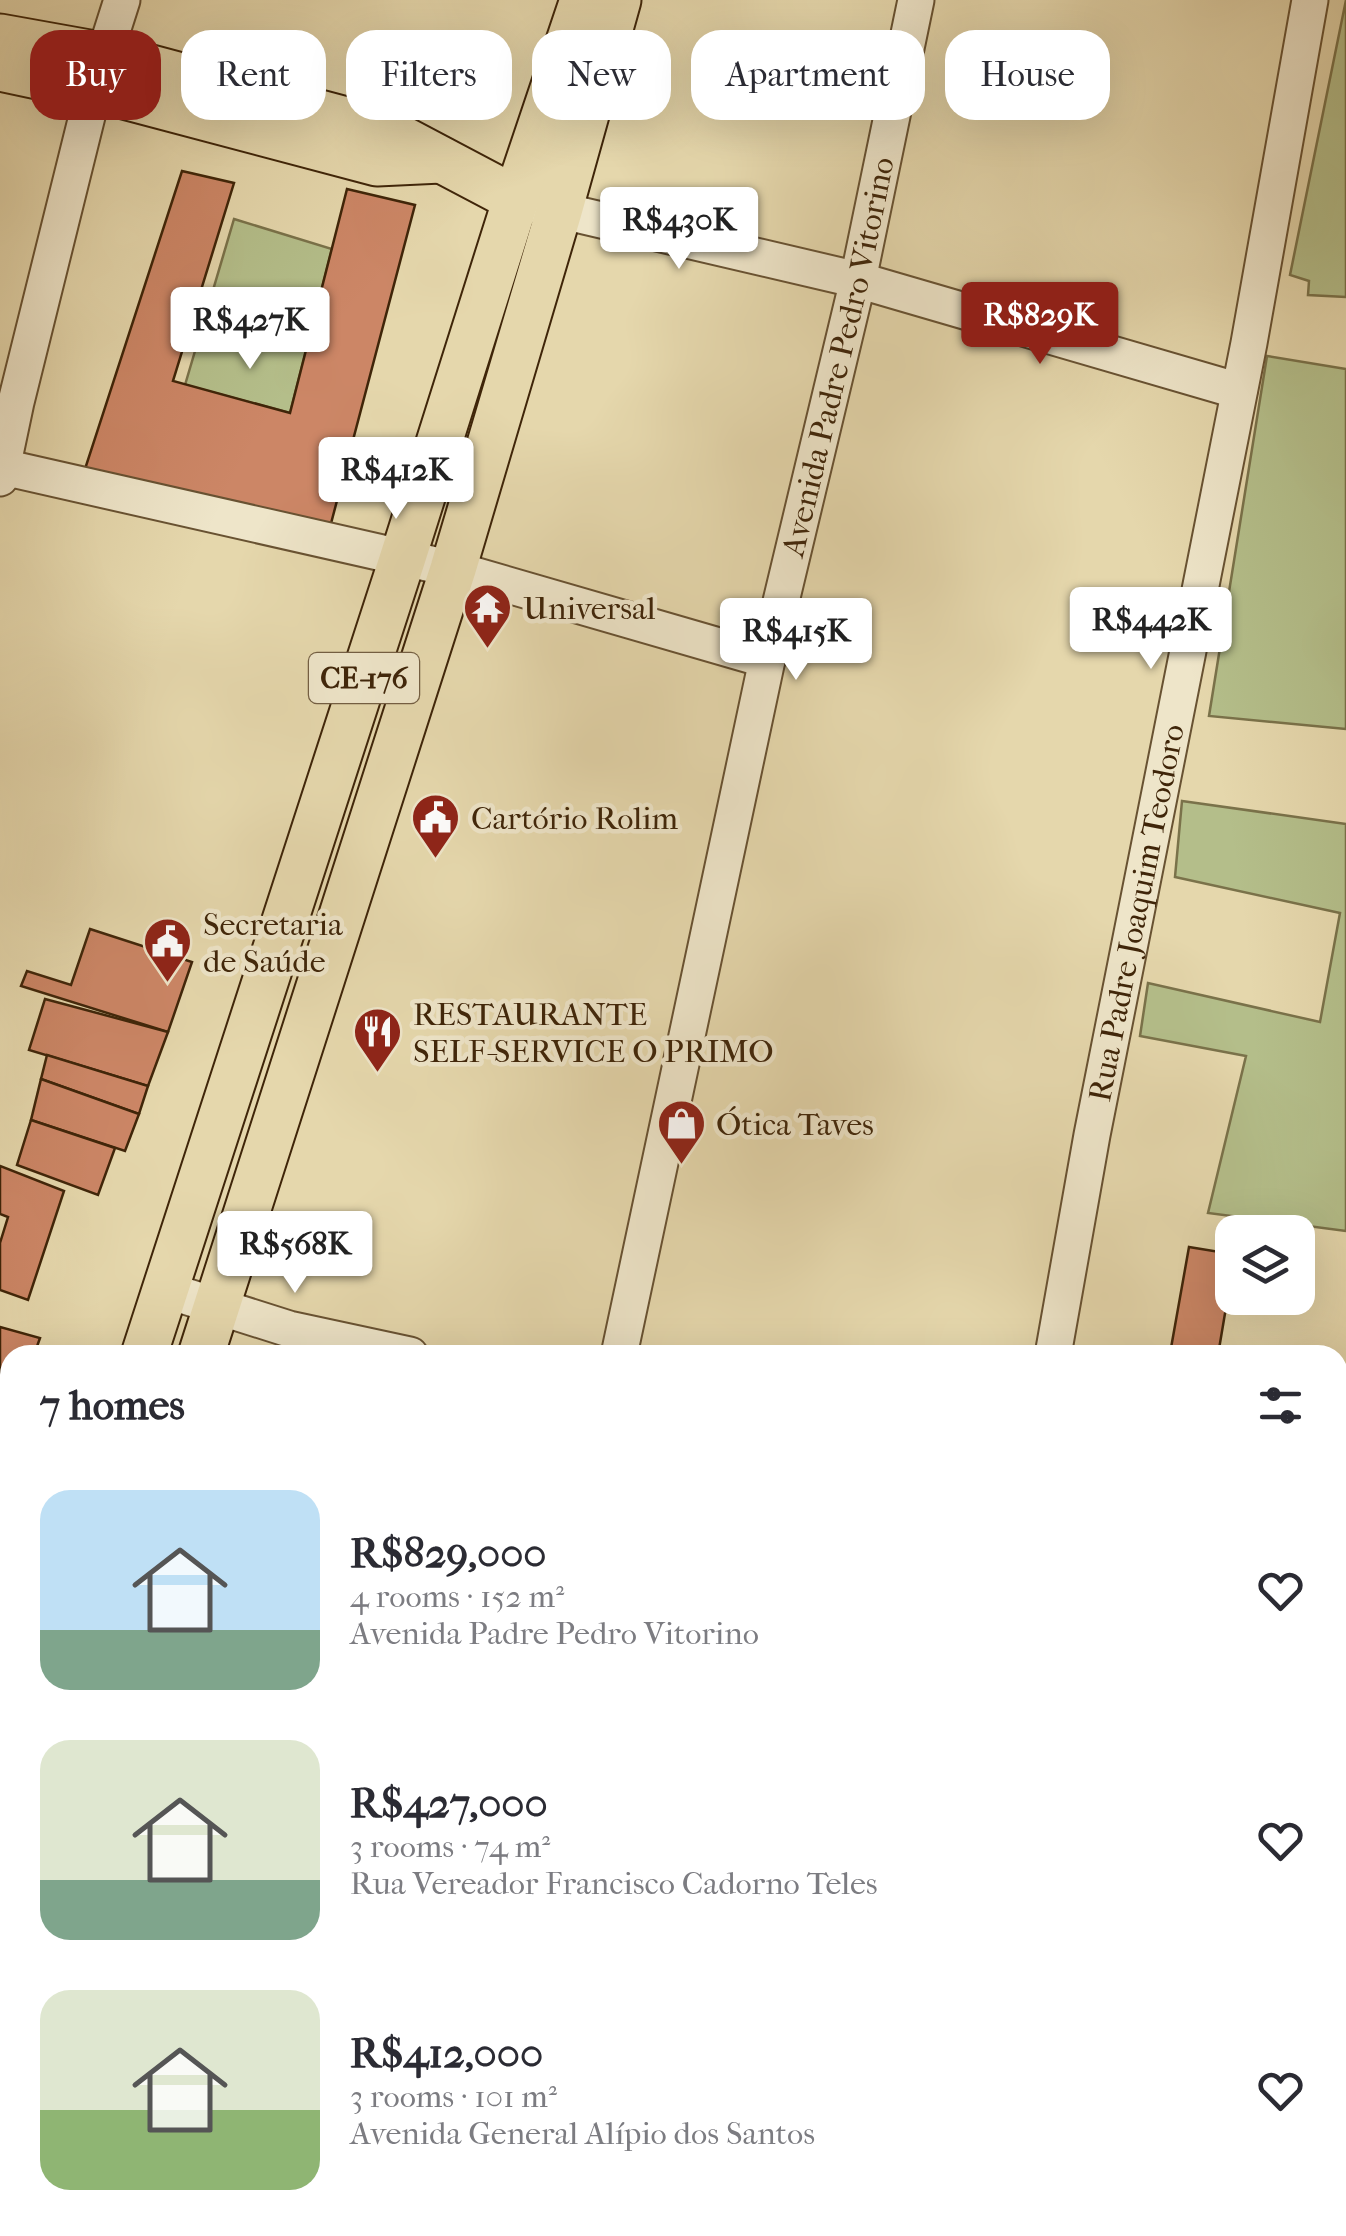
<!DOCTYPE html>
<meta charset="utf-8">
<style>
:root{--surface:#fff;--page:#f7f7f7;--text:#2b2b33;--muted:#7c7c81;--accent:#8f2418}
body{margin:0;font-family:"IM FELL French Canon",serif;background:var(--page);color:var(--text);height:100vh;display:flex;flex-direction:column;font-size:38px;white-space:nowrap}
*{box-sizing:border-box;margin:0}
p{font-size:32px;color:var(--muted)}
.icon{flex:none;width:55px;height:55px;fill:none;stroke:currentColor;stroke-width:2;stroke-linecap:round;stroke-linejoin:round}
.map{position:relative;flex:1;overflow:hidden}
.sheet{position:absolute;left:0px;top:1345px;width:1348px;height:892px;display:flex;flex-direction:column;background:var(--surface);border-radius:30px 30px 0 0;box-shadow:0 10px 40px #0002}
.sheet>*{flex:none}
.banner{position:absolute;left:30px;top:30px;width:1288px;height:90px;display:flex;gap:20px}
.buttons{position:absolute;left:1215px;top:1215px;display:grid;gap:20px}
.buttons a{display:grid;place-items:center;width:100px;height:100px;border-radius:20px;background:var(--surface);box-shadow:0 10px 40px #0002;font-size:50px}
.price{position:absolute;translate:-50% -85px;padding:0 22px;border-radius:10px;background:#fff;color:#222;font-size:32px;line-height:65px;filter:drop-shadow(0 2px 5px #0008)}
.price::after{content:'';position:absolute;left:50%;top:60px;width:30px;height:22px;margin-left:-15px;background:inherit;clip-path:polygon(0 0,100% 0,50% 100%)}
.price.current{background:var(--accent);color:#fff}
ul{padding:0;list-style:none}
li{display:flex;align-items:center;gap:30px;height:250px;padding:0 40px}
li span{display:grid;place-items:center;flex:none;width:280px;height:200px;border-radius:30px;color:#555}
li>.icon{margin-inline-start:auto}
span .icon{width:120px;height:120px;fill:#fffc;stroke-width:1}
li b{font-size:42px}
h2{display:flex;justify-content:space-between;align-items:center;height:120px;padding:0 40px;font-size:42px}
.pill{padding:0 35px;border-radius:30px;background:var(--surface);box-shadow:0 10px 40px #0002;font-size:35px;line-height:90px}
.pill.current{background:var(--accent);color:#fff}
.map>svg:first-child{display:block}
</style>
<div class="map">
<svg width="1346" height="2236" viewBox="0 0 1346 2236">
<rect width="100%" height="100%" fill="#e5d7ac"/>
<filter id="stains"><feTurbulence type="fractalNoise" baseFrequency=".002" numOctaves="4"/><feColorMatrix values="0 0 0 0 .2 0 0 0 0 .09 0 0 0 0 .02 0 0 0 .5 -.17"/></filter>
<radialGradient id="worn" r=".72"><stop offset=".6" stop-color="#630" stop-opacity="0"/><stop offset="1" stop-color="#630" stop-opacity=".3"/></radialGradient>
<g fill="#b4be8a" stroke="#7a724a" stroke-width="2.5">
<path d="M1346,0V297L1308,295L1309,281L1290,275Z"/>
<path d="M234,219L332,249L290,413L185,385Z"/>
<path d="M1267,356L1346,369V729L1209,716Z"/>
<path d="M1182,801L1346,824V1231L1208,1213L1246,1056L1140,1036L1148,983L1320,1022L1340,913L1175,877Z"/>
</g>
<g fill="#cc8666" stroke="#3f2509" stroke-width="2.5">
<path d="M182,171L234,183L173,381L290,413L347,189L415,205L329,531L84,472Z"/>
<path d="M90,929L192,962L168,1032L21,986L27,971L71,985Z"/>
<path d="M45,999L168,1032L148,1086L29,1050Z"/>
<path d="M47,1055L148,1086L139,1114L41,1079Z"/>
<path d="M41,1079L139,1114L125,1151L31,1120Z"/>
<path d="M31,1120L115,1148L98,1195L17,1165Z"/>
<path d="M0,1166L64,1191L28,1300L0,1290V1243L8,1217L0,1214Z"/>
<path d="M1189,1247L1232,1254V1272L1218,1355L1171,1348Z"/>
<path d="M0,1327L40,1338L34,1355H10V1390L0,1387Z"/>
<path d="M0,1387L10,1390V1435L0,1432Z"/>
<path d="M921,2228H1131L1129,2236H942L920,2232Z"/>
</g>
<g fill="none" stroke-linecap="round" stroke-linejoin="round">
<defs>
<g id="minor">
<path d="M537,205L858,280L1239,391"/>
<path d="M3,467L453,569L767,660"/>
<path d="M0,478L16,402L94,88L122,0"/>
<path d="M166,1290L289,1329L410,1355"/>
<path id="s1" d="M619,1355L767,660L858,280L916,0"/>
<path id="s2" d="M1053,1355L1092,1135L1249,343L1310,0"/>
<path d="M1338,1571L1346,1574"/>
<path d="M0,1642L10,1646"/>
<path d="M0,1866L10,1868"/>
<path d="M1338,2058L1346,2059"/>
<path d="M0,2106L10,2083"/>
<path d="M603,2228L669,2236"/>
<path d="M411,2236L413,2228"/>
<path d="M896,2236L898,2228"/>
</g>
<g id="major">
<path d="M0,37L106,56L387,131L516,199"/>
<path d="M0,68L94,88L377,163L441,160"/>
<path d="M144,1355L403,557L516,199L583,0"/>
<path d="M201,1355L453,569L559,211L618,0"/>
<path d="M0,1776L10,1746"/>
<path d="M0,1929L10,1902"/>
</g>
</defs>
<use href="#minor" stroke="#685232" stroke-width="39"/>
<use href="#major" stroke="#3f2509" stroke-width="49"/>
<use href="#minor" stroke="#eee5c9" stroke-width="35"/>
<use href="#major" stroke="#e5d7ac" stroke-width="45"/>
</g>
<defs>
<symbol id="temple-pin" viewBox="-11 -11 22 30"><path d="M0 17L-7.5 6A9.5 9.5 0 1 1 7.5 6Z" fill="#8f2418" stroke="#eee5c9"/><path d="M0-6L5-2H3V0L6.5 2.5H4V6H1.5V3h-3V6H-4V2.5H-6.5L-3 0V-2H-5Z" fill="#fff"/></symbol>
<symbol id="civic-pin" viewBox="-11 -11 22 30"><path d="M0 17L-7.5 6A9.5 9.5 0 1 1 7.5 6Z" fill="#8f2418" stroke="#eee5c9"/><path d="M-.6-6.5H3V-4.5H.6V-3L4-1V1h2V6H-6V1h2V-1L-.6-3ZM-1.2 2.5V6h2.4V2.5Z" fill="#fff"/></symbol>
<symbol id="restaurant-pin" viewBox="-11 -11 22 30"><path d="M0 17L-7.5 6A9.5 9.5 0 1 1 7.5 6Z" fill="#8f2418" stroke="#eee5c9"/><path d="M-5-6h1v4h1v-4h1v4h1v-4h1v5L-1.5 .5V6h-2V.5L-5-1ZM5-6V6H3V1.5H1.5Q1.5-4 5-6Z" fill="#fff"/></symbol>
<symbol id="shop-pin" viewBox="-11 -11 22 30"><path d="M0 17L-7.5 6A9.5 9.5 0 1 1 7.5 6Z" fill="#8f2418" stroke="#eee5c9"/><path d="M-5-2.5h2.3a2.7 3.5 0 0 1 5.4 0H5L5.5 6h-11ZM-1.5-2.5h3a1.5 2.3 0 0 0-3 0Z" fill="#fff"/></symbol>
</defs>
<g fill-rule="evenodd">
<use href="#temple-pin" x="460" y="580" width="55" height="75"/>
<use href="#civic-pin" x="408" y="790" width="55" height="75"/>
<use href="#civic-pin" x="140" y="914" width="55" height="75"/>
<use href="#restaurant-pin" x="350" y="1004" width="55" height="75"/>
<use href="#shop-pin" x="654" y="1096" width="55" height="75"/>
</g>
<g text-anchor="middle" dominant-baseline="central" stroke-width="9" stroke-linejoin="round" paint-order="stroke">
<rect fill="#eee5c9" stroke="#745f43" stroke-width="2.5" x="309" y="653" width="110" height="50" rx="8"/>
<g font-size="30" font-weight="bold" fill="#3f2509">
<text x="364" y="678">CE-176</text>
</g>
<g font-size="32" fill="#3f2509" stroke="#eee5c9">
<text stroke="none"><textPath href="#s1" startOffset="1022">Avenida Padre Pedro Vitorino</textPath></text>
<text stroke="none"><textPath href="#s2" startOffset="450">Rua Padre Joaquim Teodoro</textPath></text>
</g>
<g font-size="32" fill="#3f2509" stroke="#eee5c9" text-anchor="start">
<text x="523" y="608">Universal</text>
<text x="471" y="818">Cartório Rolim</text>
<text x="203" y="924">Secretaria<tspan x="203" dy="37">de Saúde</tspan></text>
<text x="413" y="1014">RESTAURANTE<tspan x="413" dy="37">SELF-SERVICE O PRIMO</tspan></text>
<text x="716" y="1124">Ótica Taves</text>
</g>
</g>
<rect width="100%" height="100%" filter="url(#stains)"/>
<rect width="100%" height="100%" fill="url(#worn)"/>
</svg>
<div class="buttons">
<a><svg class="icon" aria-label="layers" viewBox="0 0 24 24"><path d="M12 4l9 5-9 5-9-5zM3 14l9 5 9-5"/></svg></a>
</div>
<b class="price" style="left:679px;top:272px">R$430K</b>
<b class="price current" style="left:1040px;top:367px">R$829K</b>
<b class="price" style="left:250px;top:372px">R$427K</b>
<b class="price" style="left:396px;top:522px">R$412K</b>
<b class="price" style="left:1151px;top:672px">R$442K</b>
<b class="price" style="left:796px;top:683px">R$415K</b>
<b class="price" style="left:295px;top:1296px">R$568K</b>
<div class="banner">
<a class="pill current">Buy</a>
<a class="pill">Rent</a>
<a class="pill">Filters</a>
<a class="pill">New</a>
<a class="pill">Apartment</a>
<a class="pill">House</a>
</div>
<section class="sheet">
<h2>7 homes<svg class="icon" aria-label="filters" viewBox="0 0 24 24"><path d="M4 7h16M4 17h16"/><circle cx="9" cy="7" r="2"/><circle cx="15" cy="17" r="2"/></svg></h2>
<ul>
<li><span style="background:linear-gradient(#bfe0f5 70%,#7fa58c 0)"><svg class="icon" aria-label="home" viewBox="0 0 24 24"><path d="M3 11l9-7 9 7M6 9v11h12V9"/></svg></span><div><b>R$829,000</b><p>4 rooms · 152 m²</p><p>Avenida Padre Pedro Vitorino</p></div><svg class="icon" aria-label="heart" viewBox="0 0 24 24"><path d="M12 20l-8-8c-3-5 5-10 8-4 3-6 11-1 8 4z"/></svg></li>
<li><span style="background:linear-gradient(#dfe7d0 70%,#7fa58c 0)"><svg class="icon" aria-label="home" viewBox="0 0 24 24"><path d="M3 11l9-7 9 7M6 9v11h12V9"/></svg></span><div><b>R$427,000</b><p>3 rooms · 74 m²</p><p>Rua Vereador Francisco Cadorno Teles</p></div><svg class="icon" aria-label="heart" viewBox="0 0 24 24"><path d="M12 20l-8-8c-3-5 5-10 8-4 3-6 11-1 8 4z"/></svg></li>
<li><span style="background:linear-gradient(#dfe7d0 60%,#8fb573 0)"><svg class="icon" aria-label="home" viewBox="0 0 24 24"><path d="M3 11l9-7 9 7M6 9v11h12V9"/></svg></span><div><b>R$412,000</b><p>3 rooms · 101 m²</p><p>Avenida General Alípio dos Santos</p></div><svg class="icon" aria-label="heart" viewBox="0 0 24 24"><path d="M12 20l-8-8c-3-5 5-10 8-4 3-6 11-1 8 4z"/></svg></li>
</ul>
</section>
</div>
